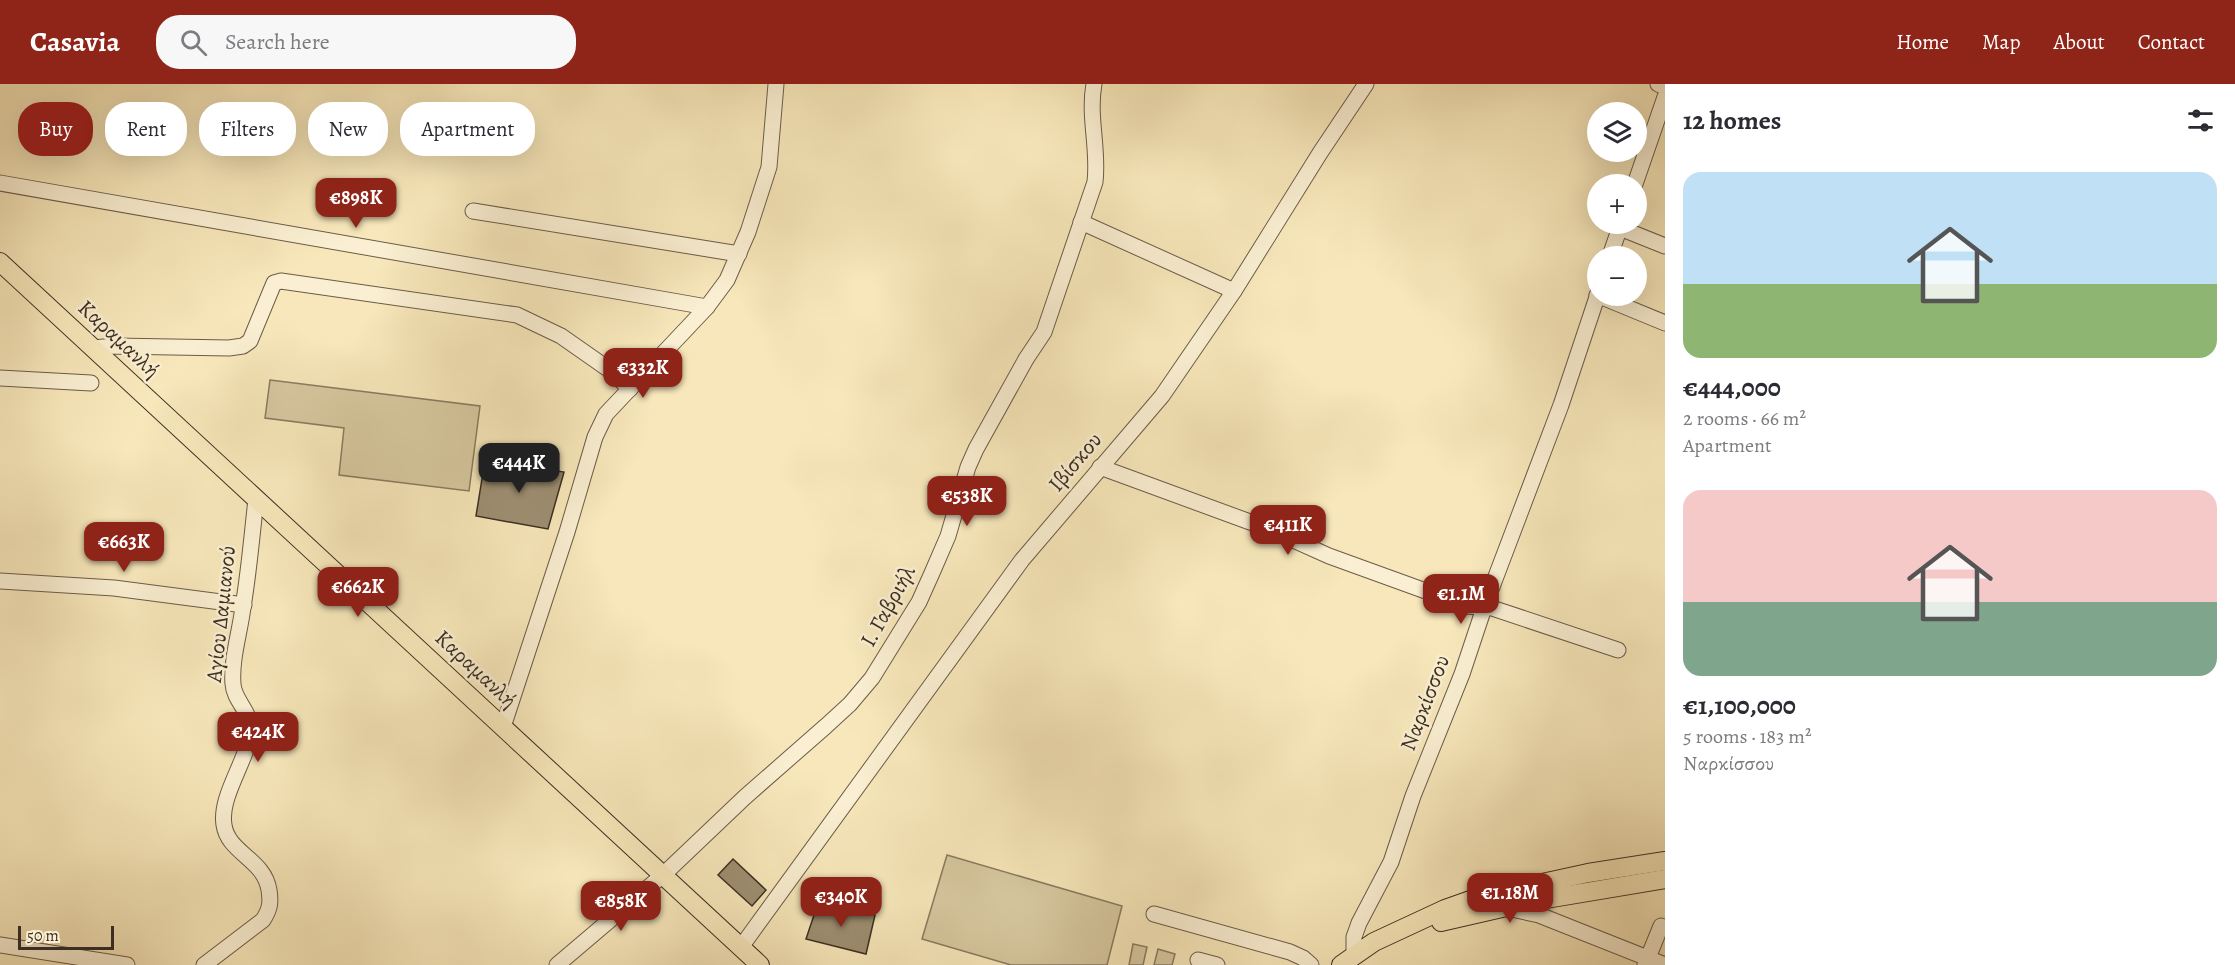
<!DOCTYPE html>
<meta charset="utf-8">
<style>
:root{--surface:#fff;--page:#f7f7f7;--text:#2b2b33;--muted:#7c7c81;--accent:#8f2418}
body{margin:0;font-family:Alegreya,serif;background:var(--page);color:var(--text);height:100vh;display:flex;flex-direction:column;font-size:22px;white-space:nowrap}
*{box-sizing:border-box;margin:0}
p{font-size:20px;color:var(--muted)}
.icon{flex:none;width:33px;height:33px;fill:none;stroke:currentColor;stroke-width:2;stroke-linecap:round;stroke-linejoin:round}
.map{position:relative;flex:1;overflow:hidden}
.side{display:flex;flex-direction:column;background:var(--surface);width:570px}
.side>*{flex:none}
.top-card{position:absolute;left:18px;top:18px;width:570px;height:54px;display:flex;gap:12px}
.controls{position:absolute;left:1587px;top:18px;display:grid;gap:12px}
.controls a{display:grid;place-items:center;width:60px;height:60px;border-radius:50%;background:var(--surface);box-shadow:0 6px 24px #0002;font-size:30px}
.scale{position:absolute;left:18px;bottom:15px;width:96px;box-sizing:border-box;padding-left:6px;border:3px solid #3c2e22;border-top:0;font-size:16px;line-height:21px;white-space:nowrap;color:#3c2e22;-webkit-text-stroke:4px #faefd2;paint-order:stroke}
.price{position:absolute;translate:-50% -51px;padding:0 14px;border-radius:12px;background:var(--accent);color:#fff;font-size:20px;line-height:39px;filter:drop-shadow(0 2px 3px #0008)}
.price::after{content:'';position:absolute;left:50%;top:36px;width:18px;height:14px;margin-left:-9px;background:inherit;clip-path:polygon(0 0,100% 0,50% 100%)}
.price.current{background:#222;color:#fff}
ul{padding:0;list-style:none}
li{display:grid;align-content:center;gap:12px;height:318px;padding:0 18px}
li span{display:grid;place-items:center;height:186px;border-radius:18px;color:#555}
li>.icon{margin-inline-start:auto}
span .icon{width:108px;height:108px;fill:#fffc;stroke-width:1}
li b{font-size:26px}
h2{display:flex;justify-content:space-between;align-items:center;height:72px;padding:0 18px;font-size:26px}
.pill{padding:0 21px;border-radius:24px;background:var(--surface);box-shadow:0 6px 24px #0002;font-size:21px;line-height:54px}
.pill.current{background:var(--accent);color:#fff}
header{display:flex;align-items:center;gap:36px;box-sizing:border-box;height:84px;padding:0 30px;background:var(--accent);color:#fff}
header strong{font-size:28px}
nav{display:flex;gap:33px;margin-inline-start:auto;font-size:21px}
.search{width:420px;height:54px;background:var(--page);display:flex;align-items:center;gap:15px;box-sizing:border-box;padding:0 21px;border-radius:24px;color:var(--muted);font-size:22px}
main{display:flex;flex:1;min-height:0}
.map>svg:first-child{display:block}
</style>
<header>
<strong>Casavia</strong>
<div class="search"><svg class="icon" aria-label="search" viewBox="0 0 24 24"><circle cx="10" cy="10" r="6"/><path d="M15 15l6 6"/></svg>Search here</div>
<nav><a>Home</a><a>Map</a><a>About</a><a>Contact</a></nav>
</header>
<main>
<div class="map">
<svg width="1665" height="881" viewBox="0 0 1665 881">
<rect width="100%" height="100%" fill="#f7e7ba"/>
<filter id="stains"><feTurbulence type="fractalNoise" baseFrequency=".00333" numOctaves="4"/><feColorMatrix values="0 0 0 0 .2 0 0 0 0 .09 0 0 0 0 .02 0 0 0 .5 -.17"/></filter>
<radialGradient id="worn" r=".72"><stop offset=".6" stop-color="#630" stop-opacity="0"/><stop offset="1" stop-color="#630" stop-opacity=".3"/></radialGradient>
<g fill="#d7c8a0" stroke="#8a7b61" stroke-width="1.5">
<path d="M270,296L480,322L469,407L339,391L344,344L265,334Z"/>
<path d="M947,771L1122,822L1107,881H1011L922,855Z"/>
<path d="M1133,860L1147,863L1143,881H1129Z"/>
<path d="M1158,865L1175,870L1172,881H1154Z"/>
</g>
<g fill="#9d8e71" stroke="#3c2e22" stroke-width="1.5">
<path d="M485,376L564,388L548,445L476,432Z"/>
<path d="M733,775L766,806L752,822L718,791Z"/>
<path d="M818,819L875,831L866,870L806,855Z"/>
</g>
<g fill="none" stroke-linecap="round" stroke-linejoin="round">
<defs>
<g id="minor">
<path d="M1658,0L1665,3"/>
<path d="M0,99L707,223"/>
<path d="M1635,100L1665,13"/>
<path d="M473,127L739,170"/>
<path d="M1081,138L1234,207"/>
<path d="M1620,144L1665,162"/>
<path d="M1610,172L1621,140"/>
<path d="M1597,211L1665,239"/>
<path d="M93,264L115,262L229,264L243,262L250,257L274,199L281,197L517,231L561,252L611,287L630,305"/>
<path d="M0,294L91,299"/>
<path d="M1100,383L1269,445L1329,472L1467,522L1492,524L1618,566"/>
<path d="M0,497L114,504L244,521"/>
<path d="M503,643L567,448L595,353L606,330L707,223L727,196L748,148L769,83L776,0"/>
<path d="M1507,824L1539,831L1665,881"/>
<path d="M1154,830L1290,868L1303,874L1311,881"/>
<path d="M0,861L127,881"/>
<path d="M741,863L1022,476L1162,312L1234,207L1320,69L1366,0"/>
<path d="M1354,873V853L1359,839L1391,778L1413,712L1462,590L1484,524L1561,321L1598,210"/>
<path d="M1198,876L1217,881"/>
<path d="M204,881L263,836C270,825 271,819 269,806C264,775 228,769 224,741C219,711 250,673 250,646C251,627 234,617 233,600C231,575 240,548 243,523C249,487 252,451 256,415"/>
<path d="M557,881L663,791L745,713L826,642L850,620L872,594L919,518L932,489L948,452L968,383L976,365L1026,275L1044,248L1095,98C1099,65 1088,33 1094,0"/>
<path d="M1645,881L1661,842"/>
</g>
<g id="major">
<path d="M0,178L760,881"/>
<path d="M1441,838L1528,818L1665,795"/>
<path d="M1341,881L1374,858L1445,825L1482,812L1588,789L1665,777"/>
</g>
</defs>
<use href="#minor" stroke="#6b5c48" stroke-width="17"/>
<use href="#major" stroke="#3c2e22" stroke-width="20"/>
<use href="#minor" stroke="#faefd2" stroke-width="15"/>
<use href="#major" stroke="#f7e7ba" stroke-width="18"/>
</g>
<g text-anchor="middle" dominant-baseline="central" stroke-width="5" stroke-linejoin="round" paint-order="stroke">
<g font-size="22" fill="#3c2e22" stroke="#faefd2">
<text transform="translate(119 255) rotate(43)">Καραμανλή</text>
<text transform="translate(1075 378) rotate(-50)">Ιβίσκου</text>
<text transform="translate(888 522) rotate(-61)">Ι. Γαβριήλ</text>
<text transform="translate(221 530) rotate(-84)">Αγίου Δαμιανού</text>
<text transform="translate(476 585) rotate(43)">Καραμανλή</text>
<text transform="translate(1425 619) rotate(-69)">Ναρκίσσου</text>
</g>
</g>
<rect width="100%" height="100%" filter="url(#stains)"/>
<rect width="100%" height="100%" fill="url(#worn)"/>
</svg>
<div class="controls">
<a><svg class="icon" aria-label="layers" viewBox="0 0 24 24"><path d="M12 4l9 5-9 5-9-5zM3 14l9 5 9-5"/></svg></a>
<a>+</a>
<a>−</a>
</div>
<div class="scale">50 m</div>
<b class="price" style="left:356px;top:145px">€898K</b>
<b class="price" style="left:643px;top:315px">€332K</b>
<b class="price current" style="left:519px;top:410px">€444K</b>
<b class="price" style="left:967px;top:443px">€538K</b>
<b class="price" style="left:1288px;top:472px">€411K</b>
<b class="price" style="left:124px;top:489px">€663K</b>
<b class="price" style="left:358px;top:534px">€662K</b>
<b class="price" style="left:1461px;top:541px">€1.1M</b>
<b class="price" style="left:258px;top:679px">€424K</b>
<b class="price" style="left:1510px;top:840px">€1.18M</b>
<b class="price" style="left:841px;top:844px">€340K</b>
<b class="price" style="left:621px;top:848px">€858K</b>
<div class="top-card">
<a class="pill current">Buy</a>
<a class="pill">Rent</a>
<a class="pill">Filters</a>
<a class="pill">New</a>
<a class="pill">Apartment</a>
</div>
</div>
<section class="side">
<h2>12 homes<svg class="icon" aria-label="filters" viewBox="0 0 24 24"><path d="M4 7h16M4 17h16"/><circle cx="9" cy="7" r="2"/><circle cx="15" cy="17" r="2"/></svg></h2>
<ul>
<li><span style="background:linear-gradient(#bfe0f5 60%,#8fb573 0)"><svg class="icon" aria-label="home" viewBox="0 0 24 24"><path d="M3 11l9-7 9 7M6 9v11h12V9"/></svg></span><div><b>€444,000</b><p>2 rooms · 66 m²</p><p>Apartment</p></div></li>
<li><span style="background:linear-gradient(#f6c9c9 60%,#7fa58c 0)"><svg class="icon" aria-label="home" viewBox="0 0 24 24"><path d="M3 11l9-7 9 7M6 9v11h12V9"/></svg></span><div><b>€1,100,000</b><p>5 rooms · 183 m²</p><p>Ναρκίσσου</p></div></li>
</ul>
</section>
</main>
